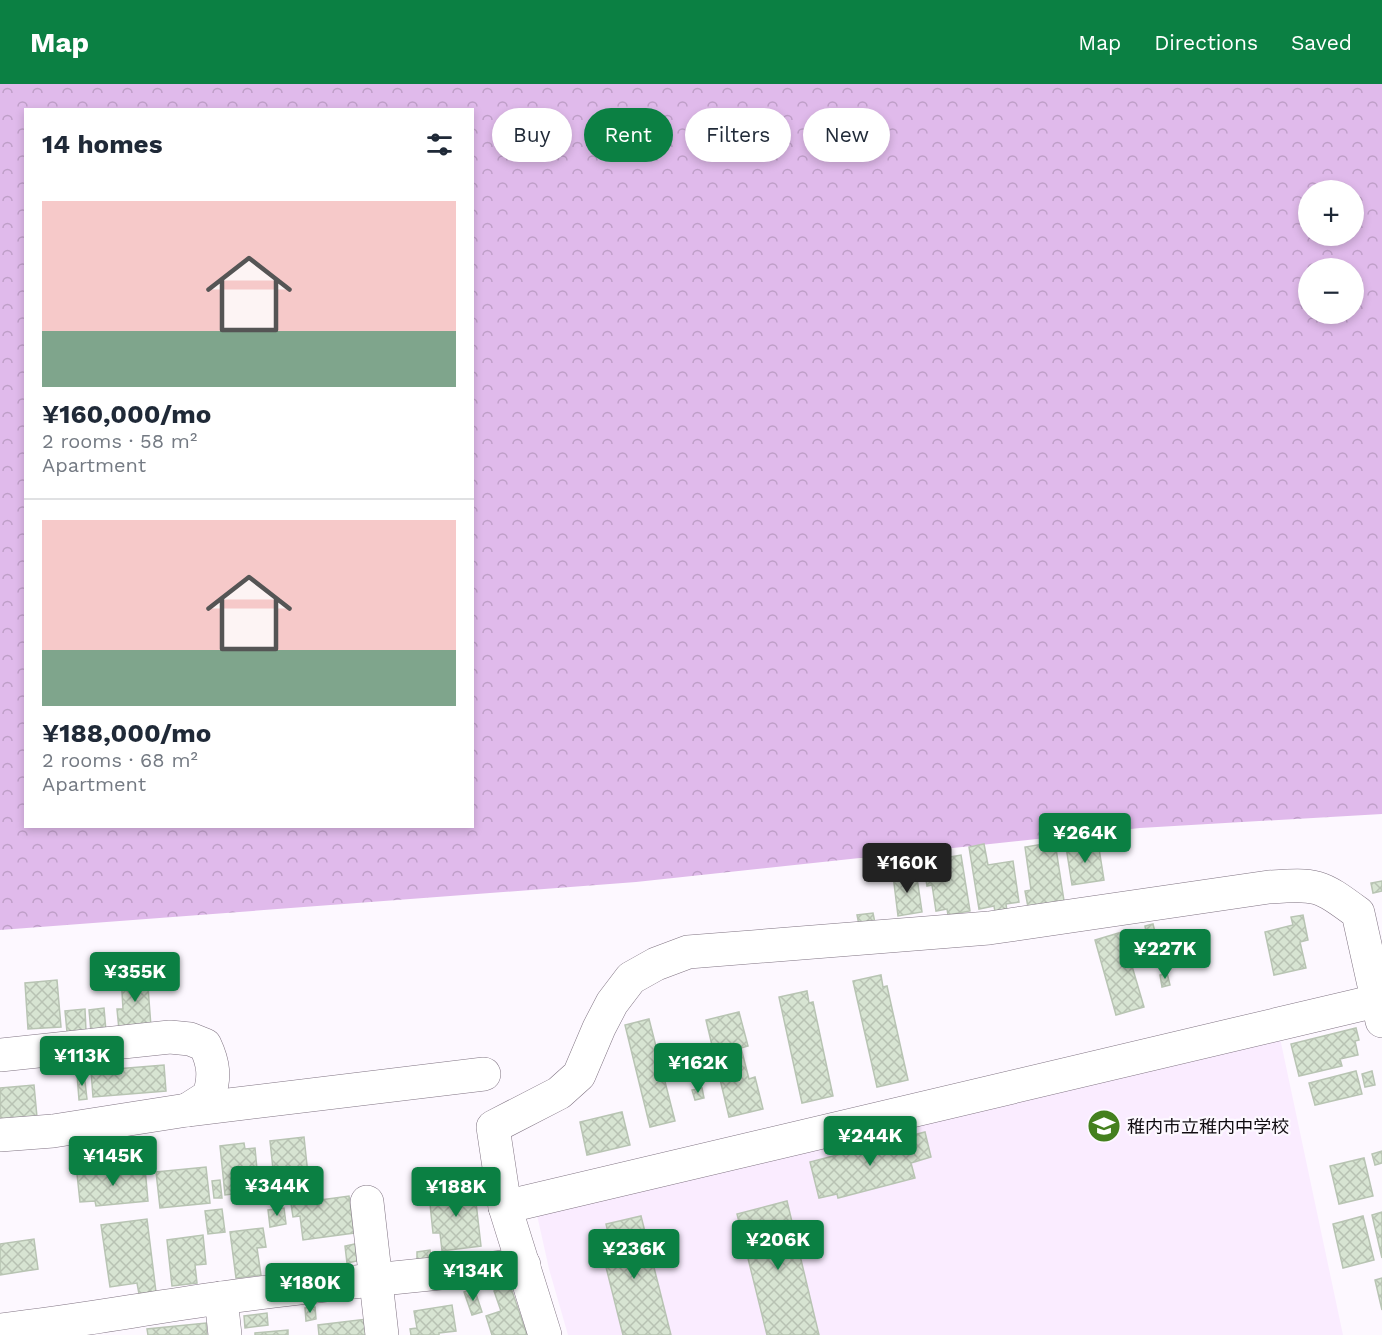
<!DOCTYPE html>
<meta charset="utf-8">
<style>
:root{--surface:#fff;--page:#f2f2f3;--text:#1f2937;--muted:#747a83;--line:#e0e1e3;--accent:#0b8043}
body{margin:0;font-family:"Work Sans","Noto Sans JP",sans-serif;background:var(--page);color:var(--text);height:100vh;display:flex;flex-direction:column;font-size:22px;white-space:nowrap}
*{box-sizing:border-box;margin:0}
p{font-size:20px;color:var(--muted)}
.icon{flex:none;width:33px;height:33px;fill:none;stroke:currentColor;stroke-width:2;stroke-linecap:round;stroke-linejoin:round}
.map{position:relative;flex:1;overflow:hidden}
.sheet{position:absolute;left:24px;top:24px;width:450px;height:720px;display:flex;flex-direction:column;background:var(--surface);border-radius:0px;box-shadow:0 3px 9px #0003}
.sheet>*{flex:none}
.top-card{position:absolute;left:492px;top:24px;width:570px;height:54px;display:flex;gap:12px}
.tools{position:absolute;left:1298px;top:96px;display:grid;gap:12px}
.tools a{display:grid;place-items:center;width:66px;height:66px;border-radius:50%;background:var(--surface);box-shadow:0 3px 9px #0003;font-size:30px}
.price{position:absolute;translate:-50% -51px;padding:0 14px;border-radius:6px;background:var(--accent);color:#fff;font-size:20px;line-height:39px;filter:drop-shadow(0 2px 3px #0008)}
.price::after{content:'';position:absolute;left:50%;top:36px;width:18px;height:14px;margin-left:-9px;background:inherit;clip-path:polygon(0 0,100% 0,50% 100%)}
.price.selected{background:#222;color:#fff}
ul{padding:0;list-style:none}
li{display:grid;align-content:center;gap:12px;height:318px;padding:0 18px}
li+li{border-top:2px solid var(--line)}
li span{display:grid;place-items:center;height:186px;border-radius:0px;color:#555}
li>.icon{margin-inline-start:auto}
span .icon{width:108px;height:108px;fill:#fffc;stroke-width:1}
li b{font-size:26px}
h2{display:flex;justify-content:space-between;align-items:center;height:72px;padding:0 18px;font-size:26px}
.chip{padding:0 21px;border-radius:27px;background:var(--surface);box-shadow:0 3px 9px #0003;font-size:21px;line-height:54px}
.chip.selected{background:var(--accent);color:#fff}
header{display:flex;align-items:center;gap:36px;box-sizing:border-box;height:84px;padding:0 30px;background:var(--accent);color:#fff}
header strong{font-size:28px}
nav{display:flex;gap:33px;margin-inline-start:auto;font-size:21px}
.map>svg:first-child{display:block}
</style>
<header>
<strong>Map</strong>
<nav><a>Map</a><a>Directions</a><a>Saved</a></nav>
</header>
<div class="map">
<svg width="1382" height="1251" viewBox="0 0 1382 1251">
<defs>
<pattern id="forest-crowns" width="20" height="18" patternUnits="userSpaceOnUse" patternTransform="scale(1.5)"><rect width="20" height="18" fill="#e0baeb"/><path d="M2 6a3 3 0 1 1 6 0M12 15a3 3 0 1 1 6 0" fill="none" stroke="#bf9fc8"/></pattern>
<pattern id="building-cross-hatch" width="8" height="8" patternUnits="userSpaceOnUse" patternTransform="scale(1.5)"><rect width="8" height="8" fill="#d7e4d2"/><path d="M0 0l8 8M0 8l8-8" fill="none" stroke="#b8c2b3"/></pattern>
</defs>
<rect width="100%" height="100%" fill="#fdf8ff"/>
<path fill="#faecff" d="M1280,954L1343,1251H568L549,1185L537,1131Z"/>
<path fill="url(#forest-crowns)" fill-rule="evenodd" d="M0,0H1382V730L1140,744L636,798L0,846ZM26,26H472V742H26ZM1308,106H1353V152H1308ZM1308,184H1353V230H1308Z"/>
<g fill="url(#building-cross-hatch)" stroke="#b8c4b3" stroke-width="1.5">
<path d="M1055,758L1064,817L1028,823L1025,807L1031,806L1025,763Z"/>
<path d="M1098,758L1104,796L1072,801L1066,763Z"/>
<path d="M984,760L988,781L1013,777L1019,818L1006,820L1007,827L995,828L994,822L979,825L969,763Z"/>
<path d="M930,765L932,776L961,771L970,827L948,831L947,825L936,827L932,801L927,802L921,766Z"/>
<path d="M916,787L922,828L898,832L893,791Z"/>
<path d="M1382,797V807L1373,809L1371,799Z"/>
<path d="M873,829L875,839L859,841L857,831Z"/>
<path d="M1303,831L1308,856L1300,858L1306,884L1274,891L1265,848L1293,841L1291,833Z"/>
<path d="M1153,840L1156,852L1147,853L1145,842Z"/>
<path d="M1122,848L1144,923L1116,931L1095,856Z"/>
<path d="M1159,864L1162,878L1154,879L1152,866Z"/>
<path d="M147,889L151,943L119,946L117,925H123L121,891Z"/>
<path d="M1167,889L1170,901L1162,903L1160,891Z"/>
<path d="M881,891L883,903L887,902L908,996L877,1003L853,897Z"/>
<path d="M57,896L61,943L28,945L25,899Z"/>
<path d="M807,907L809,919L813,918L833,1012L802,1019L779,913Z"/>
<path d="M104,924L106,947L91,948L89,926Z"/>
<path d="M85,925L86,947L67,948L65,927Z"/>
<path d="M739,928L748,962L741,964L749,995L755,993L763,1025L729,1033L706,936Z"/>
<path d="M649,935L675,1037L650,1043L625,941Z"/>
<path d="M1356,944L1359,956L1355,957L1358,971L1340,975L1342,982L1299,992L1291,960Z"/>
<path d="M164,981L166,1007L93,1013L91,987Z"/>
<path d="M1356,987L1362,1010L1315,1021L1309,999Z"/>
<path d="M1372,987L1375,1001L1365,1003L1362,990Z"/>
<path d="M84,989L87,1015L79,1016L77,990Z"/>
<path d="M34,1001L37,1033L0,1036V1004Z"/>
<path d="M702,1004L704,1014L695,1016L692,1006Z"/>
<path d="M622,1028L630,1061L587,1071L580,1038Z"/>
<path d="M925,1048L931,1073L911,1079L915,1094L838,1114L837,1110L819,1114L810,1078Z"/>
<path d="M304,1053L309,1100L275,1104L270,1057Z"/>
<path d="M244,1059L245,1065L255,1064L259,1107L225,1111L220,1062Z"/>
<path d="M1382,1067V1079L1375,1081L1372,1070Z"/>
<path d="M1364,1074L1373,1112L1339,1120L1330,1082Z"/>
<path d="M206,1083L210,1119L160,1124L156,1088Z"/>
<path d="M145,1084L148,1117L96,1122L95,1117L80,1118L77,1090Z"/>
<path d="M220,1096L222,1114H214L212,1097Z"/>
<path d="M474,1101L481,1162L442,1167L440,1149H433L430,1120H437L435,1106Z"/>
<path d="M349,1112L354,1149L303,1156L300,1132L293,1133L291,1120Z"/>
<path d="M787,1117L819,1251H767L737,1130Z"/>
<path d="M284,1124L286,1140L270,1143L268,1126Z"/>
<path d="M222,1125L225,1148L208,1150L205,1127Z"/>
<path d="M1382,1128V1174L1372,1131Z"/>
<path d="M641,1132L671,1251H623L601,1163L611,1161L606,1140Z"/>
<path d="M1363,1132L1374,1176L1343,1184L1333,1140Z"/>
<path d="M147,1135L156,1208L139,1210L137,1199L110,1203L101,1141Z"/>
<path d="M263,1144L266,1163L257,1164L261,1191L236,1194L230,1148Z"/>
<path d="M203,1151L206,1180L195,1181L197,1199L172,1202L167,1156Z"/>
<path d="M34,1155L38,1185L0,1191V1160Z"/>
<path d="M355,1160L357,1177L347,1179L345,1162Z"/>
<path d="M430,1166L431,1174L417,1176V1168Z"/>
<path d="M1382,1194V1226L1375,1196Z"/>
<path d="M510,1201L527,1251H492L486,1232L501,1227L494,1207Z"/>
<path d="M474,1204L482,1228L472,1231L464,1208Z"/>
<path d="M452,1221L456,1247L439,1249V1251H411L410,1245L417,1244L414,1227Z"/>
<path d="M315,1223L316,1235L306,1237L305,1224Z"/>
<path d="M267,1229L268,1241L245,1244L244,1232Z"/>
<path d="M367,1235L369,1251H319L318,1241Z"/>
<path d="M206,1239L207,1251H148L147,1245Z"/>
<path d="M288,1246V1251H255V1249Z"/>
</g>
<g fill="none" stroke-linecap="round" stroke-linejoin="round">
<defs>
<g id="minor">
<path d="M0,971L170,953L190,955L205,961C214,980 215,993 209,1012L187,1026"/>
<path d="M0,1051L53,1047L187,1026L484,990"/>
<path d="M367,1118L382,1251"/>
<path d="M505,1123L1376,917"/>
<path d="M221,1214L225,1251"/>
<path d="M0,1246C74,1238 147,1224 221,1214C322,1200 423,1191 524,1181"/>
<path d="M545,1251L505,1123L493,1043L559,1009L579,991L599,944L612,919L631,894L656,880L688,868L989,844L1269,803C1317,800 1319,800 1358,829L1382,937"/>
</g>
</defs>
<use href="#minor" stroke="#807483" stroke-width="34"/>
<use href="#minor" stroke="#fff" stroke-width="33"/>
</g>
<defs>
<symbol id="school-disc" viewBox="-11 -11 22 22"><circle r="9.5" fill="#44801e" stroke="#fdf8ff"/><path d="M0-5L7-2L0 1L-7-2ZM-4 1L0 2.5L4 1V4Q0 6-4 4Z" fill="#fff"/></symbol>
</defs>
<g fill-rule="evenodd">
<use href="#school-disc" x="1085" y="1023" width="38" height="38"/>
</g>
<g text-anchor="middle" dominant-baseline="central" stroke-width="4.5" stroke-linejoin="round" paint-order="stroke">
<g font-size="18" fill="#110d12" stroke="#fdf8ff" text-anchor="start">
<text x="1127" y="1042">稚内市立稚内中学校</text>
</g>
</g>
</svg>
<div class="tools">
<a>+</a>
<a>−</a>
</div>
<b class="price" style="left:1085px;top:780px">¥264K</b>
<b class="price selected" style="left:907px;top:810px">¥160K</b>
<b class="price" style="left:1165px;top:896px">¥227K</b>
<b class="price" style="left:135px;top:919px">¥355K</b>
<b class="price" style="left:82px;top:1003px">¥113K</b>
<b class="price" style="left:698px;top:1010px">¥162K</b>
<b class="price" style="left:870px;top:1083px">¥244K</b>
<b class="price" style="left:113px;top:1103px">¥145K</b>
<b class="price" style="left:277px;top:1133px">¥344K</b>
<b class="price" style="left:456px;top:1134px">¥188K</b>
<b class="price" style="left:778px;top:1187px">¥206K</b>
<b class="price" style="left:634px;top:1196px">¥236K</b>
<b class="price" style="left:473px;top:1218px">¥134K</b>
<b class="price" style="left:310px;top:1230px">¥180K</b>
<div class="top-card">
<a class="chip">Buy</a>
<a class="chip selected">Rent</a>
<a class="chip">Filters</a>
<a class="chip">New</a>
</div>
<section class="sheet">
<h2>14 homes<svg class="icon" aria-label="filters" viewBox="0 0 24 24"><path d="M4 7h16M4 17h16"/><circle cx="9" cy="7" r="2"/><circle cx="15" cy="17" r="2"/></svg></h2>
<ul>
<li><span style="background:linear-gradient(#f6c9c9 70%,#7fa58c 0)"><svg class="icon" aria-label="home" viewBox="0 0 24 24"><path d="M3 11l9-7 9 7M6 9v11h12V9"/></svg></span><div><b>¥160,000/mo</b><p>2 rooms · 58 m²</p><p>Apartment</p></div></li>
<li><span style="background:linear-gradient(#f6c9c9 70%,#7fa58c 0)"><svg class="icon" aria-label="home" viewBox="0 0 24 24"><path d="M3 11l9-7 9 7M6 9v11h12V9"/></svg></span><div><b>¥188,000/mo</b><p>2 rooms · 68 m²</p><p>Apartment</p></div></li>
</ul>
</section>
</div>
